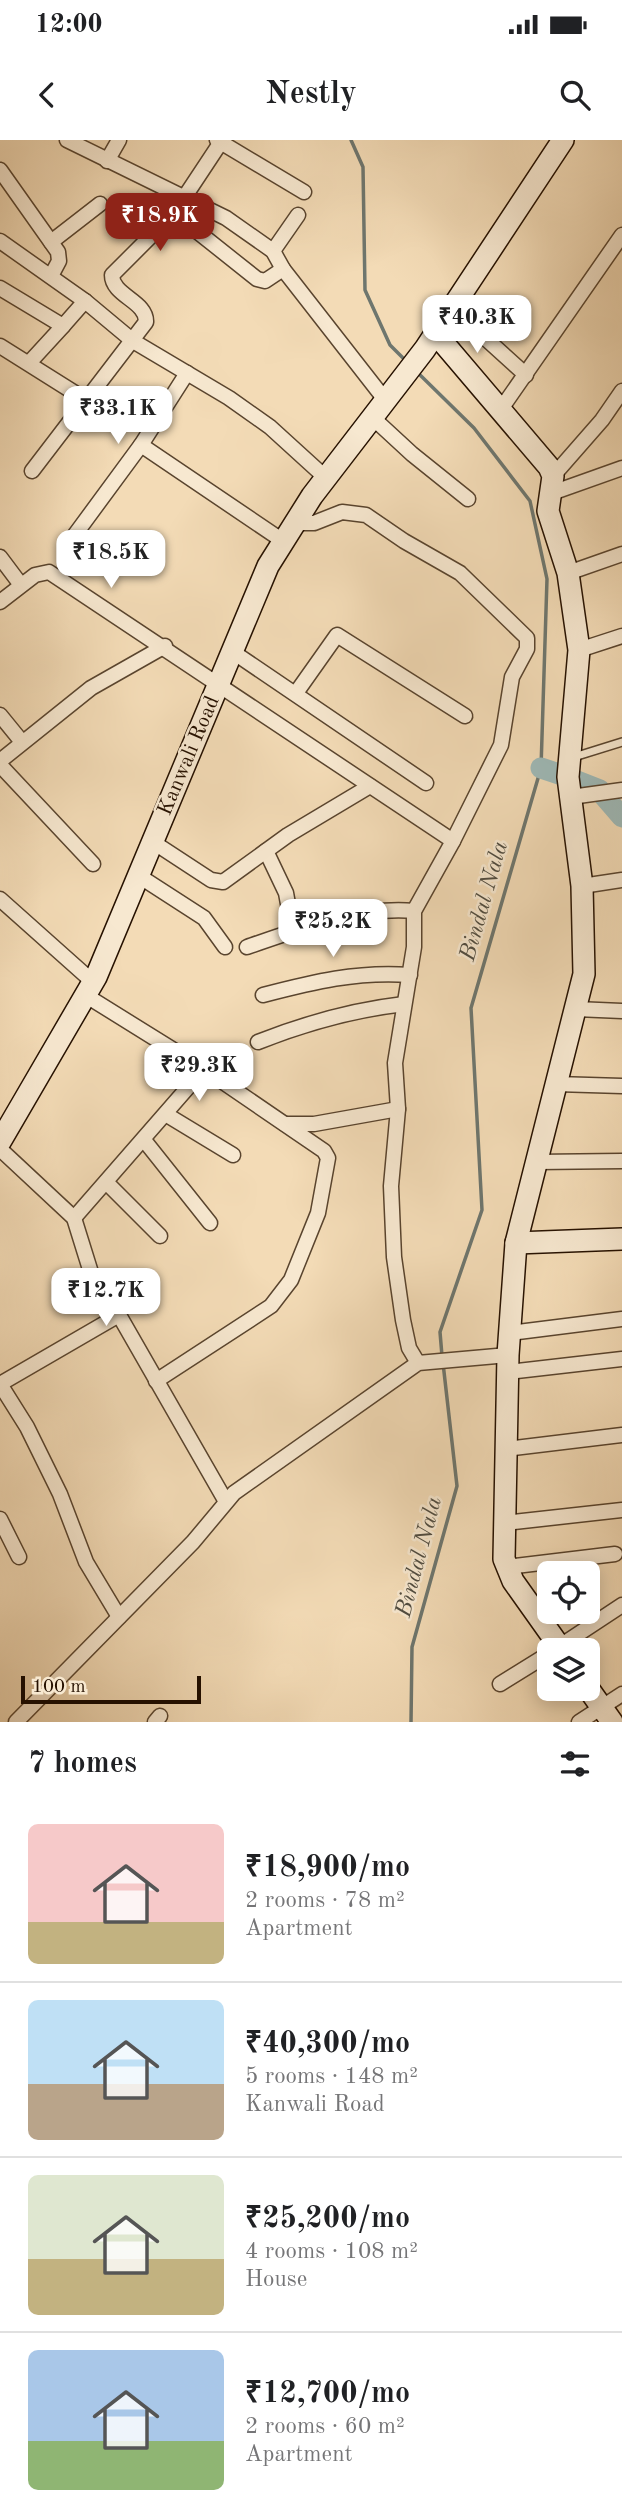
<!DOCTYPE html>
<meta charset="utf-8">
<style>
:root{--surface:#fff;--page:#f2f2f2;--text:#202124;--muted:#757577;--line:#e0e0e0;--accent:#8f2418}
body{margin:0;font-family:"Old Standard TT",serif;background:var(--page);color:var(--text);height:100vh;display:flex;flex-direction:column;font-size:26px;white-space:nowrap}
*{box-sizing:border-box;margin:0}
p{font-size:23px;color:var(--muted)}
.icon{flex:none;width:38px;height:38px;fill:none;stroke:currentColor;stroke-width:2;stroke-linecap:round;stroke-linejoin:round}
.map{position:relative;height:1582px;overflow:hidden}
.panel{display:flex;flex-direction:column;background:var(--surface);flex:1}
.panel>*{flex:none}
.buttons{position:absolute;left:537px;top:1421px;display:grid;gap:14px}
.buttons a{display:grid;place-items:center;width:63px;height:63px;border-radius:10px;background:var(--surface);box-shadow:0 4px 18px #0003;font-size:35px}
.scale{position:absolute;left:21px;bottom:18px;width:180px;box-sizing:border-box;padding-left:7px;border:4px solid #261100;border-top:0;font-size:19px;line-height:24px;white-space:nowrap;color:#261100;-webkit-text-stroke:5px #f7e8d0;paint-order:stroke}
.price{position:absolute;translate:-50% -60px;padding:0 16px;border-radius:14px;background:#fff;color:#222;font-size:23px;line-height:46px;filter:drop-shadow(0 2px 4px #0008)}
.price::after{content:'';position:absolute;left:50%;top:42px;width:21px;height:16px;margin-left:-10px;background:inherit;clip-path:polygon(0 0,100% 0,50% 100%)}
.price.active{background:var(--accent);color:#fff}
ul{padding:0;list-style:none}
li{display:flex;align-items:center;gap:21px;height:175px;padding:0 28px}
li+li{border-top:2px solid var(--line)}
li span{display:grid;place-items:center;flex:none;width:196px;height:140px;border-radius:10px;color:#555}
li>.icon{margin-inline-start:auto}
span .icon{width:84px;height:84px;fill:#fffc;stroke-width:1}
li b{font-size:30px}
h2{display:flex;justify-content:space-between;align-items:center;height:84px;padding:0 28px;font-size:30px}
.status{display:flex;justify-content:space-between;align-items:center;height:49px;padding:0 35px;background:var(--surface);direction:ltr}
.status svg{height:19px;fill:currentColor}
header{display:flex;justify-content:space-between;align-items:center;height:91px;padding:0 28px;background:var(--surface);font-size:32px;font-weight:700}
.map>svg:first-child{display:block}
</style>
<div class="status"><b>12:00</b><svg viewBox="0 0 49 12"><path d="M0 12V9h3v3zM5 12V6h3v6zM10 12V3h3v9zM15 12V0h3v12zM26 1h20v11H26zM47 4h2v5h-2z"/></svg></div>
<header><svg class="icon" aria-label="back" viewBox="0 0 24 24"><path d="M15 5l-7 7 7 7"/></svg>Nestly<svg class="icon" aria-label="search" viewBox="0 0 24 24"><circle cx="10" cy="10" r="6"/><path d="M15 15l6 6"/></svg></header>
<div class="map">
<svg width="622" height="1582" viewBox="0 0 622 1582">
<rect width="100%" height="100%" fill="#f3dbb6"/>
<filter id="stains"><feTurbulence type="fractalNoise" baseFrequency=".00286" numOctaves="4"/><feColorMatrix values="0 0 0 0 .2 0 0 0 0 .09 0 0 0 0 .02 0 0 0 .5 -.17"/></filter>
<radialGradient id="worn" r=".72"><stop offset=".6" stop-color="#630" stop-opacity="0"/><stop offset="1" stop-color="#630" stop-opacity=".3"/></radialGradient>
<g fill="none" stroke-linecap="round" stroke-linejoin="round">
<g stroke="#6e766e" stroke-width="3.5">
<path d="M351,0L363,27L365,150L390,205L407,222"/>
<path d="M417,232L474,288L530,361L547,439L541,628L471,868L482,1070L440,1192L442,1216"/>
<path d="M411,1582L412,1507L457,1346L443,1223"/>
</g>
<g stroke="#9eb9b7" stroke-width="21">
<path d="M541,628L565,636"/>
<path d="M572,639L600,650"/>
<path d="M603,655L622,677"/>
</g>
<defs>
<path id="lane" d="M574,617L622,602"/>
<g id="street">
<path d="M67,0L226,78L273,111L283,129L386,261"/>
<path d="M217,0L304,52"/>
<path d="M107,21L119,0"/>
<path d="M0,30L58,112L59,121L51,136"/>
<path d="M174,73L257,139L265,141L283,129"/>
<path d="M0,101L85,161L133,201L229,258L270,287L326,338"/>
<path d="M51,102L100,64"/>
<path d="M273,111L298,75"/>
<path d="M0,148L63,186L85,161"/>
<path d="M452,168L526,235"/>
<path d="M0,206L86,260"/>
<path d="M29,223L63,186"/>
<path d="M501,269L622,95"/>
<path d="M373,278L412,314L468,359"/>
<path d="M141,305L283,401"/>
<path d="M32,331L146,182C147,161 112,156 112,135L174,73L221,2"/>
<path d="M553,336L602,280L622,251"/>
<path d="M549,354L622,328"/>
<path d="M295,383H314L342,372L366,375L404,401L460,433L527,498V509L512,537L501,605L453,701"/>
<path d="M74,396L141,305L187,233"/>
<path d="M0,417L21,445"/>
<path d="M568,433L622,414"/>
<path d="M0,462L35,435L49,432L453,701L414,771V807L395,923L398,969L391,1046L394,1117L403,1180L409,1208L418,1223"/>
<path d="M579,510L622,496"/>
<path d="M233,512L426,643"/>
<path d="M296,553L337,495L465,576"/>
<path d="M0,575L22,602"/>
<path d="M0,621L91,548L165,506"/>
<path d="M0,625L93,724"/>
<path d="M571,657L622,650"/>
<path d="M153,702L211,740L223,742L288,695L370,646"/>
<path d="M266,711L286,753L293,791"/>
<path d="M139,736L204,778L225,807"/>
<path d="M582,746L622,740"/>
<path d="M0,759L93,842"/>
<path d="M247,807C299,789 359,766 414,771"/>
<path d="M85,855L204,929L324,1011L328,1018L318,1073L291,1140L271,1166L156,1241"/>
<path d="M263,855C313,842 357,831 410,835"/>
<path d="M576,869L622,871"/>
<path d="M258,902C306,883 352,870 404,864"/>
<path d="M556,944L622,946"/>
<path d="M167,975L233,1015"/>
<path d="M285,984H314L398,969"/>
<path d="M144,1000L210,1083"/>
<path d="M0,1009L74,1078L93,1139L119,1175L225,1360"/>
<path d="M536,1022L622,1021"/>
<path d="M106,1042L160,1096"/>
<path d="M74,1078L204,929"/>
<path d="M510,1193L622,1179"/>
<path d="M508,1232L622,1219"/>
<path d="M0,1244L27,1287L60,1354L86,1422L119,1477"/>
<path d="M0,1244L119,1175"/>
<path d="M506,1309L622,1295"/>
<path d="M0,1379L19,1417"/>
<path d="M505,1383L622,1370"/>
<path d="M507,1427L615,1414"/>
<path d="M554,1510L622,1465"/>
<path d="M500,1544L550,1513"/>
<path d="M16,1582L193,1402L234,1353L418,1223L508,1215"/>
<path d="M155,1582L160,1576"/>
<path d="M579,1582L622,1554"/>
</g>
<g id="secondary">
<path d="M435,193L549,327L553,336L548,371L568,433L579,510L568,637L582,746L584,834L516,1103L508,1215L504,1419L513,1441L562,1510"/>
<path d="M0,1002L96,837L268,426L312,356L425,209L563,0"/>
<path d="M516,1103L622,1099"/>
<path d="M588,1548L612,1582"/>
</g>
</defs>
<use href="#lane" stroke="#59442e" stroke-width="10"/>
<use href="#street" stroke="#59442e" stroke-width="17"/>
<use href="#secondary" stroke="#261100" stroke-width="24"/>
<use href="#lane" stroke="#f7e8d0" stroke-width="7"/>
<use href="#street" stroke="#f7e8d0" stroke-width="14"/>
<use href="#secondary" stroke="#f7e8d0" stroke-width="21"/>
</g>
<g text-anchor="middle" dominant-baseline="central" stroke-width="5" stroke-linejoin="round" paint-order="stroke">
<g font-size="21" fill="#261100" stroke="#f7e8d0">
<text transform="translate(189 616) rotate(-67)">Kanwali Road</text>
</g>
<g font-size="23" font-style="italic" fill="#504c40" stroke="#f7e8d0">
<text transform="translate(484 761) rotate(-74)">Bindal Nala</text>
<text transform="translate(419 1417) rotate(-75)">Bindal Nala</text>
</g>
</g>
<rect width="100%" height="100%" filter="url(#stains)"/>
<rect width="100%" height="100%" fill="url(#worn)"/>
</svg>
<div class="buttons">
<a><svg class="icon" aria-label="locate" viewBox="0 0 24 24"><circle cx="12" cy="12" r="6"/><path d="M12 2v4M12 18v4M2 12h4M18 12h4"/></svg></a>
<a><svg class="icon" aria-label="layers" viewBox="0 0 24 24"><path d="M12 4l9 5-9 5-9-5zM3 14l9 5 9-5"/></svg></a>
</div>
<div class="scale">100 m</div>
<b class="price active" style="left:160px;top:113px">₹18.9K</b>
<b class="price" style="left:477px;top:215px">₹40.3K</b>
<b class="price" style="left:118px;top:306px">₹33.1K</b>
<b class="price" style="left:111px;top:450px">₹18.5K</b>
<b class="price" style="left:333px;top:819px">₹25.2K</b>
<b class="price" style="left:199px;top:963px">₹29.3K</b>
<b class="price" style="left:106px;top:1188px">₹12.7K</b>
</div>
<section class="panel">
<h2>7 homes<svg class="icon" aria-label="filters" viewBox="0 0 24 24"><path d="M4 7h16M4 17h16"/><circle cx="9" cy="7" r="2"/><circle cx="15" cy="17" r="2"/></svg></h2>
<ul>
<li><span style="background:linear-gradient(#f6c9c9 70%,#c2b280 0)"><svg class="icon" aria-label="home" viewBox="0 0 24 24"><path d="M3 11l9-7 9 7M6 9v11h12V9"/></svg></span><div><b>₹18,900/mo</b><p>2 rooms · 78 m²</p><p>Apartment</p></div></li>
<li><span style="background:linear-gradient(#bfe0f5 60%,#b9a48a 0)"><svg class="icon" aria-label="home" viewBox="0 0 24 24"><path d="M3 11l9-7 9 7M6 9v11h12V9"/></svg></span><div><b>₹40,300/mo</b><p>5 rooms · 148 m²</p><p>Kanwali Road</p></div></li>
<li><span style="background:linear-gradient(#dfe7d0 60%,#c2b280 0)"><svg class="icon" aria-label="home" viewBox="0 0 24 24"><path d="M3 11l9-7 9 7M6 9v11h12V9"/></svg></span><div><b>₹25,200/mo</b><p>4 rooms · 108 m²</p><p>House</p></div></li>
<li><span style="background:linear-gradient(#a9c7e8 65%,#8fb573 0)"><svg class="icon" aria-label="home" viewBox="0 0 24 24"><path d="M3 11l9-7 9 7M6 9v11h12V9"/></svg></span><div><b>₹12,700/mo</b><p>2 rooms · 60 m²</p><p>Apartment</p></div></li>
</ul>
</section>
